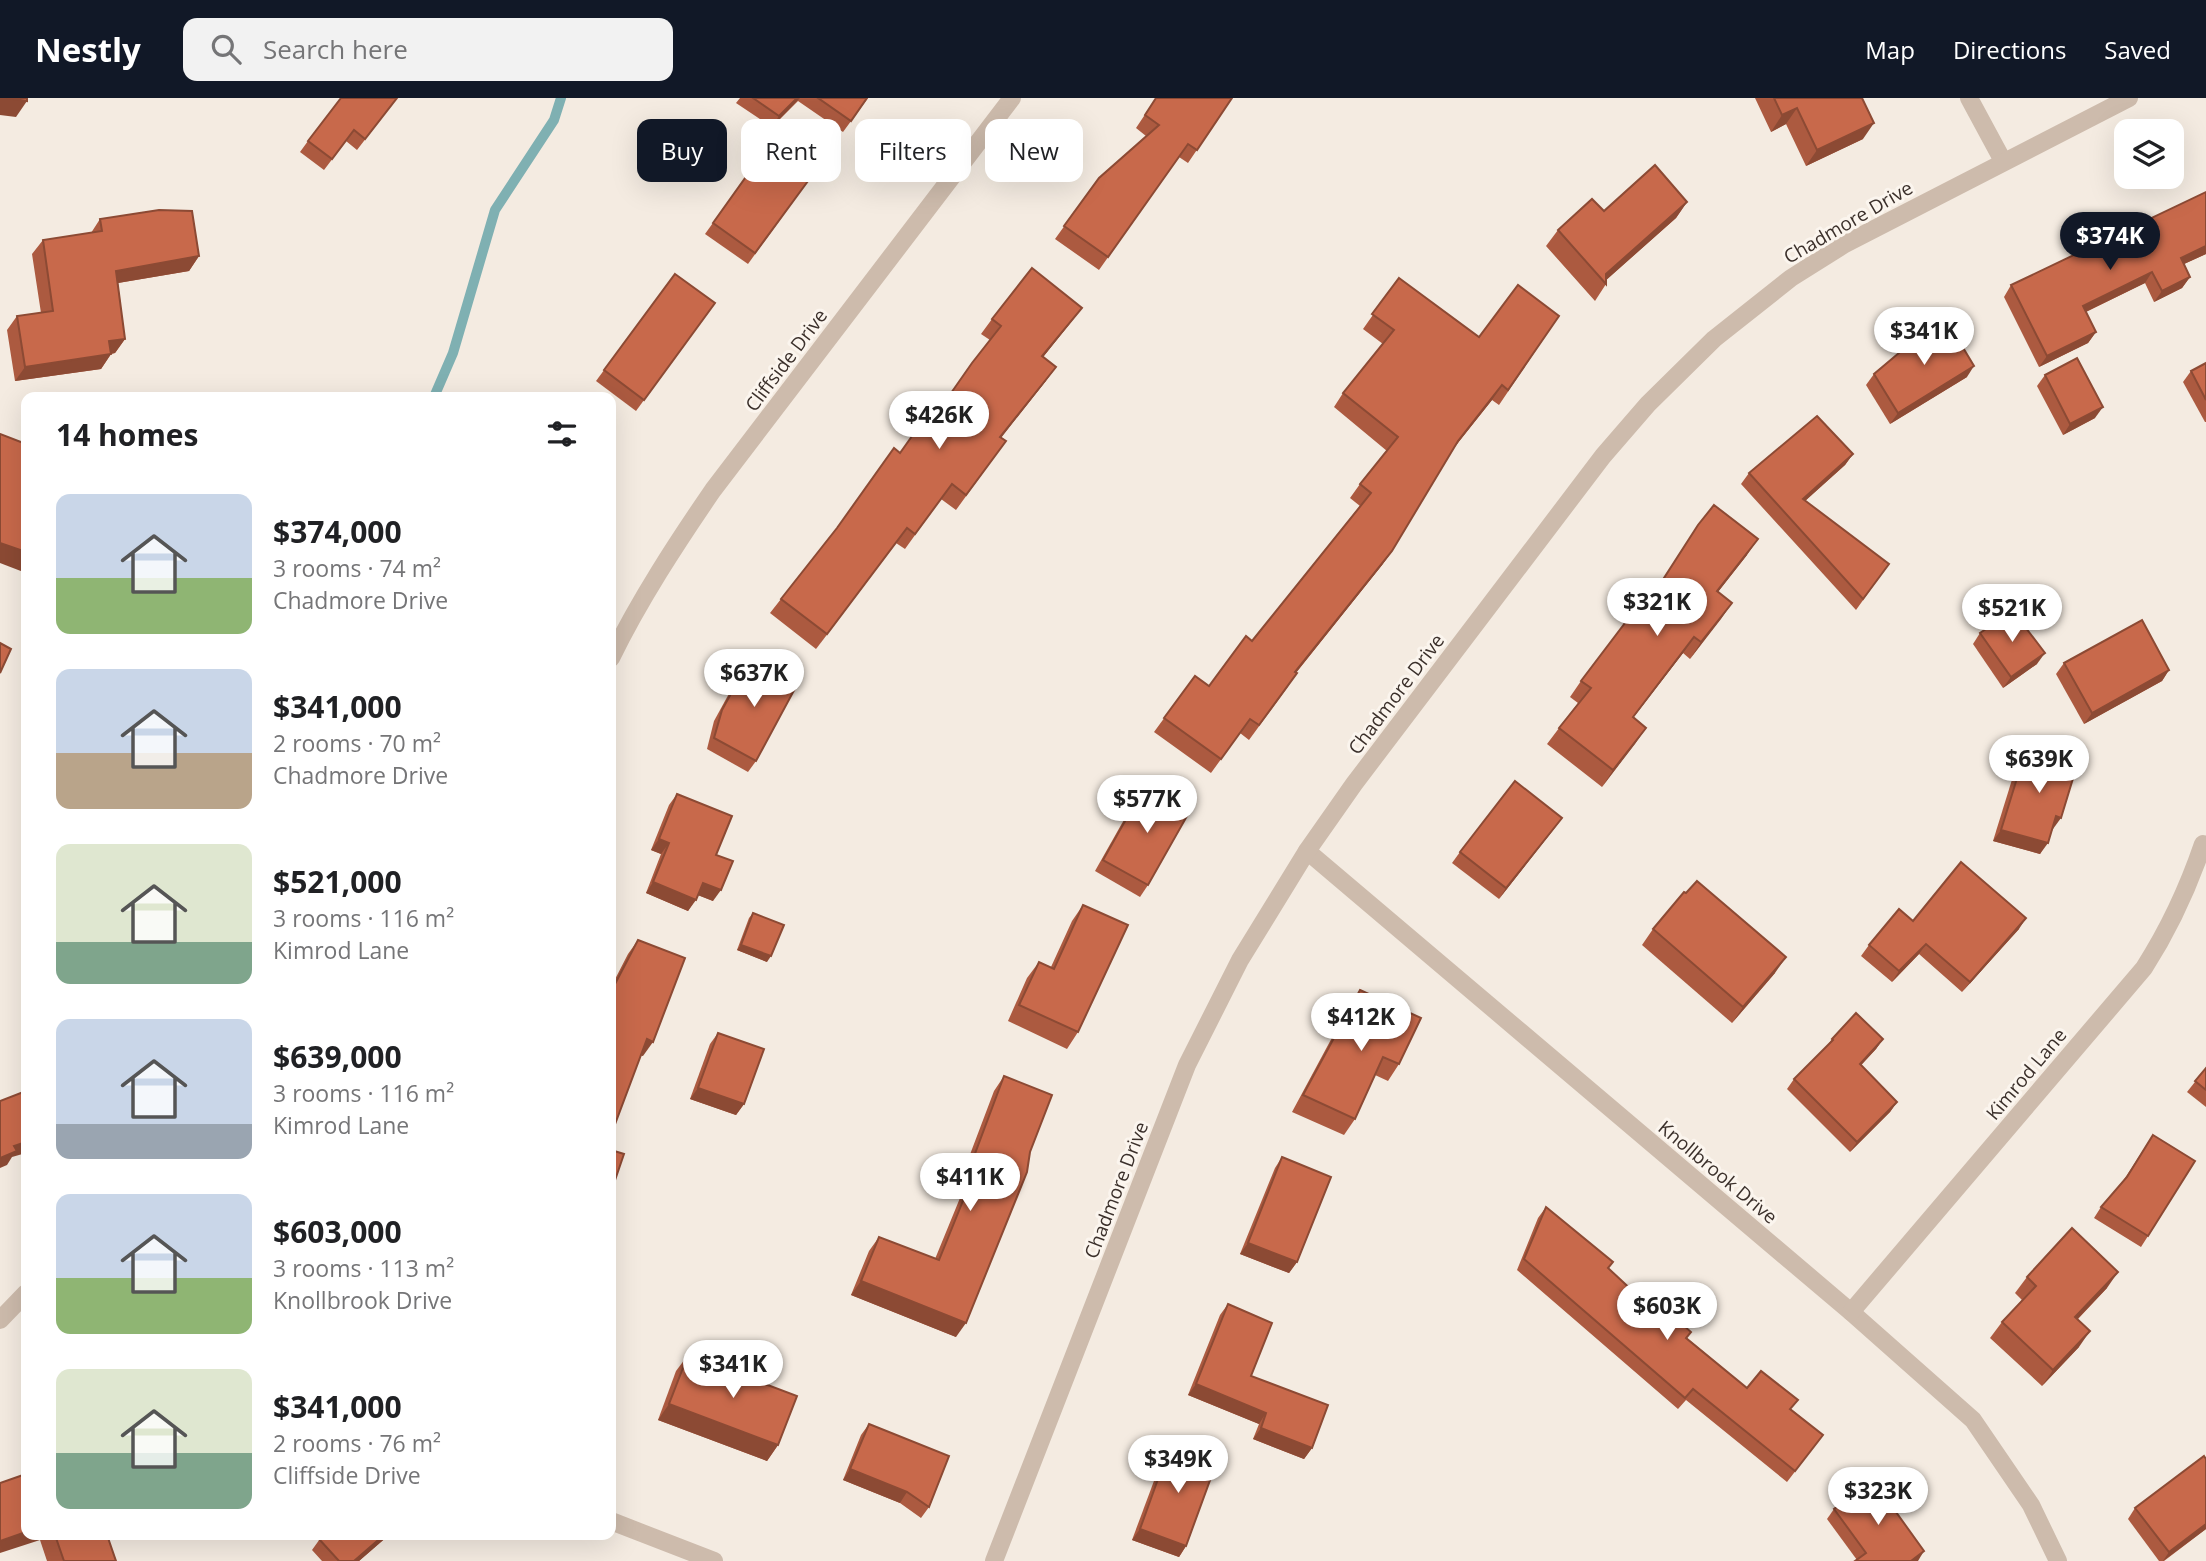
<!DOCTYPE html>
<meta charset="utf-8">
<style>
:root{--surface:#fff;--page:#f2f2f2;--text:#202124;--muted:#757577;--accent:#111827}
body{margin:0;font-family:"Open Sans",sans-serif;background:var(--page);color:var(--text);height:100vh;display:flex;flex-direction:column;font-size:26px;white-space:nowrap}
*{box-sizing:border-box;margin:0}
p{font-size:23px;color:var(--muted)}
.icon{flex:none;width:38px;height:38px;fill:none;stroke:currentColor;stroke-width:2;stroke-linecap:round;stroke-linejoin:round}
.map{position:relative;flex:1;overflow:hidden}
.panel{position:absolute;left:21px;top:294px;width:595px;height:1148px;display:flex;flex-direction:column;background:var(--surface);border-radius:14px;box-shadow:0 7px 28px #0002}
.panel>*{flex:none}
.top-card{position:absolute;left:637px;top:21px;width:665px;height:63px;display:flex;gap:14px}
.controls{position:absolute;left:2114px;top:21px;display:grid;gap:14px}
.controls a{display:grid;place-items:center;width:70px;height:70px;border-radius:14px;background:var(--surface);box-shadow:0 7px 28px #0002;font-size:35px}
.price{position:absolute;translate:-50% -60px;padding:0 16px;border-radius:24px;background:#fff;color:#222;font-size:23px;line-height:46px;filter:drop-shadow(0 2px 4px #0008)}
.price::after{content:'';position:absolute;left:50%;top:42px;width:21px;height:16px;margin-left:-10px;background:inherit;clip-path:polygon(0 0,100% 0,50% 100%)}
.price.on{background:var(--accent);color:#fff}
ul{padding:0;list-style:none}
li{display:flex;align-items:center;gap:21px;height:175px;padding:0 35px}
li span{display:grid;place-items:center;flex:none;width:196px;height:140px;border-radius:14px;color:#555}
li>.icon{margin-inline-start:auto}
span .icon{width:84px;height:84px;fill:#fffc;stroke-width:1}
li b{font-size:30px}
h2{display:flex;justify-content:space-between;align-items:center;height:84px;padding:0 35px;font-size:30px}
.tag{padding:0 24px;border-radius:14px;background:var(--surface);box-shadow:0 7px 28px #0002;font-size:24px;line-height:63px}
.tag.on{background:var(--accent);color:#fff}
header{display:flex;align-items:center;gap:42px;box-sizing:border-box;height:98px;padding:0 35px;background:var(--accent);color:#fff}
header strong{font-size:33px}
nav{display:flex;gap:38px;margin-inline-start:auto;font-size:24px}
.search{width:490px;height:63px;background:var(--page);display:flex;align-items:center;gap:18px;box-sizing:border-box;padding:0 24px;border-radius:14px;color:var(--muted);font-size:26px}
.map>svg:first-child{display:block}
</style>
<header>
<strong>Nestly</strong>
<div class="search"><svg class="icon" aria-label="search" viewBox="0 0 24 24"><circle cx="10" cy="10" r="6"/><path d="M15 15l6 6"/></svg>Search here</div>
<nav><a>Map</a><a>Directions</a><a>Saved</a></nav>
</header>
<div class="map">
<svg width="2206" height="1463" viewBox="0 0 2206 1463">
<rect width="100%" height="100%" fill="#f4ebe1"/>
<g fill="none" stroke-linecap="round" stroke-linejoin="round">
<path stroke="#7fb0b2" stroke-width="10" d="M434,299L453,255L495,112L554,22L561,0"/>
<g stroke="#cdbbac" stroke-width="18">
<path d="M1969,0L2003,63"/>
<path d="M611,560C640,501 676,446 713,392L1012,0"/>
<path d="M1307,753L1851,1214L1973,1322L2031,1407L2058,1463"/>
<path d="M1851,1214L2144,870C2169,831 2188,790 2203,746"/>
<path d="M0,1222L26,1195"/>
<path d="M611,1423L714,1463"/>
<path d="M994,1463L1187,967L1240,862L1307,753L1354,686L1603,358L1648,306L1714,241L1791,180L1845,146L2129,0"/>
</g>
</g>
<g fill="#ac5a40">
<path d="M397,0L357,52L346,43L324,72L300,54L308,43Z"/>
<path d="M740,0H868L843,34L798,3L772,29L736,5Z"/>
<path d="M1156,0H1232L1188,65L1179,59L1099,172L1055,141L1099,80L1146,38L1136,30Z"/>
<path d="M1755,0H1862L1863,41L1806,68L1786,26L1771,34Z"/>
<path d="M765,52L808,83L748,166L705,136Z"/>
<path d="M2206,94V156L2184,166L2190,179L2182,190L2154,204L2145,185L2086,214L2096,234L2088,245L2039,269L2004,199L2011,187Z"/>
<path d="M1687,104L1676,120L1606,182V186L1595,203L1546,148L1558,132L1604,113Z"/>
<path d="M100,121L199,158L189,173L118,185L125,241L115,255L111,256L101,271L15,283L7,232L17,218L41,215L32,156L43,142L91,135Z"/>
<path d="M675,176L715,205L636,313L596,283Z"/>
<path d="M1399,180L1479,239L1559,218L1499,307L1492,302L1454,350L1392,453L1382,467L1296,575L1287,590L1249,642L1240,635L1211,675L1154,634L1195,578L1209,588L1252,543L1360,408L1350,400L1360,386L1387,353L1334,309L1343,295L1383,246L1363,231Z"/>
<path d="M992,221L1071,224L1043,259L1056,269L1045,284L1001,339L1006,343L956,412L941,401L905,451L896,445L816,551L770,515L781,501L900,355L928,328L990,242L981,236Z"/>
<path d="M2206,265V324H2205L2183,284L2191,273Z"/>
<path d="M1874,276L1967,279L1890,326L1866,287Z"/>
<path d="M2045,277L2095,320L2063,337L2037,288Z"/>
<path d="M1853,356L1845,367L1805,403L1889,466L1856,512L1741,386L1749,375Z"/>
<path d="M1698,427L1747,457L1718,494L1732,505L1690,561L1683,555L1633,620L1646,630L1602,689L1547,646L1578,605L1570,599L1581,583L1660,486Z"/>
<path d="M1980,535L2037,566L2003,590L1973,546Z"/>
<path d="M751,559L756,663L748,674L707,651L714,623L743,570Z"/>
<path d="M2064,565L2169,572L2162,583L2084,626L2056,576Z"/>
<path d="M2027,648L2053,731L2040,756L1993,743L2019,659Z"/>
<path d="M1146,686L1148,787L1140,799L1095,773L1138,697Z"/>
<path d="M677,696L716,757L713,803L698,797L688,813L646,795L661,756L651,752L669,707Z"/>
<path d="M1562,720L1499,801L1452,765L1460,754Z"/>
<path d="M1083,807L1078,934L1067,951L1008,923L1027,880L1039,864L1051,869L1072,823Z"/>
<path d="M753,815L767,864L737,852L749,820Z"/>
<path d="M1913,823L2019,831L1962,894L1919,856L1892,884L1861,858L1869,847Z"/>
<path d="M1653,831L1775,875L1732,925L1642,847Z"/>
<path d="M638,842L643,958L641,957L611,1037V889L628,856Z"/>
<path d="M1360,892L1399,966L1388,983L1375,977L1355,1021L1344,1037L1292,1014L1349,908Z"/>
<path d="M718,935L744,1006L736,1017L690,1001L710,946Z"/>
<path d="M1832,941H1883L1876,951L1861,967L1897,1004L1890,1014L1850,1054L1787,991L1794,981L1825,951Z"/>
<path d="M2206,970V1009L2187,994Z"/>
<path d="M1004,978L956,1239L851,1197L869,1153L879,1139L935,1161L969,1078L963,1075L994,993Z"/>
<path d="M2153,1037L2148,1138L2141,1149L2094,1120L2101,1109L2123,1083Z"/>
<path d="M1282,1059L1297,1164L1289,1175L1240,1156L1275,1070Z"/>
<path d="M1546,1109L1613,1164L1608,1170L1650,1209L1691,1234L1687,1240L1747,1290L1791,1311L1823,1337L1787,1384L1686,1302L1678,1311L1517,1172L1538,1120Z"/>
<path d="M2027,1179L2107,1190L2078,1221L2079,1249L2042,1288L1990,1240L2002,1224L2022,1202L2015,1195Z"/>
<path d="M1228,1206L1251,1278L1312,1350L1304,1361L1253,1341L1259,1326L1188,1297L1220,1217Z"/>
<path d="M688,1257L778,1347L767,1363L658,1322L676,1273Z"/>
<path d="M869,1326L929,1409L921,1420L900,1405L843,1382L861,1337Z"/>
<path d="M1171,1345L1186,1448L1179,1459L1132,1442L1164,1356Z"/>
<path d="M2135,1410L2206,1431L2164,1463H2159L2128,1421Z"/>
<path d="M1834,1411L1918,1463L1857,1462L1827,1421Z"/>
<path d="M26,1437H107L116,1463H47L40,1442Z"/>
<path d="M321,1437H389L359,1463H322L312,1452L322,1438Z"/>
</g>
<g fill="#8c4a34">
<path d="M0,0H7L27,3L16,19L0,17Z"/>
<path d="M797,0H800L772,29L779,18Z"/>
<path d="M1797,10L1786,26L1771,34L1782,17Z"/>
<path d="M1874,25L1863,41L1806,68L1817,52Z"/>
<path d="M1687,104L1676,120L1604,184L1606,176Z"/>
<path d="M2206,148V156L2173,171L2181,160Z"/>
<path d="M199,158L189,173L106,187L116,173Z"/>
<path d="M2152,174L2145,185L2075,219L2083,208Z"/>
<path d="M2190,179L2182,190L2154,204L2162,193Z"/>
<path d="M1082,210L1071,224L1032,273L1042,258Z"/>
<path d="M2096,234L2088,245L2039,269L2047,258Z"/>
<path d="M125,241L115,255L99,258L109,243Z"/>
<path d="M111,256L101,271L15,283L25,269Z"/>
<path d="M1974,268L1967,279L1890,326L1898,315Z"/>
<path d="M1056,269L1045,284L990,354L1000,339Z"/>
<path d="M1502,287L1492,302L1448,357L1458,343Z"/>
<path d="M2103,309L2095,320L2063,337L2070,326Z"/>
<path d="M1853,356L1845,367L1795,412L1803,401Z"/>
<path d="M907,430L896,445L816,551L827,536Z"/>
<path d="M1758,441L1747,457L1706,509L1717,493Z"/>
<path d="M0,445L26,454V475L0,465Z"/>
<path d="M1392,453L1382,467L1285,588L1295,574Z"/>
<path d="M1732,505L1721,521L1690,561L1701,544Z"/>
<path d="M1694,539L1683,555L1621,635L1633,619Z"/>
<path d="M2045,555L2037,566L2003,590L2011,579Z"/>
<path d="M2169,572L2162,583L2084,626L2092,615Z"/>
<path d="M1646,630L1635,646L1602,689L1613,672Z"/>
<path d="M2056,718L2061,720L2053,731L2048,729Z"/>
<path d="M1562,720L1554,731L1499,801L1506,790Z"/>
<path d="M2001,732L2048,745L2040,756L1993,743Z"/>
<path d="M659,741L669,745L661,756L651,752Z"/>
<path d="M653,784L696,802L688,813L646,795Z"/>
<path d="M703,785L721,792L713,803L695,796Z"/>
<path d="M2026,820L2019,831L1962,894L1970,884Z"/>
<path d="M1926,846L1919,856L1892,884L1899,873Z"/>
<path d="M741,847L771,858L767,864L737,852Z"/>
<path d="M1786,859L1775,875L1732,925L1743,909Z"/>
<path d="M647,941L653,944L643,958L637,956Z"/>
<path d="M1883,941L1876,951L1853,976L1860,966Z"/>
<path d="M698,990L744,1006L736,1017L690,1001Z"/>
<path d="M1897,1004L1890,1014L1850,1054L1857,1044Z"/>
<path d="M26,1044V1055L12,1059L7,1067L0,1070V1060L14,1048Z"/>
<path d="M973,1061L979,1063L969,1078L963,1075Z"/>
<path d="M1248,1145L1297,1164L1289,1175L1240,1156Z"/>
<path d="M2118,1174L2107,1190L2064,1235L2075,1219Z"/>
<path d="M861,1183L966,1225L956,1239L851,1197Z"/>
<path d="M2090,1233L2079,1249L2042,1288L2053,1272Z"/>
<path d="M1196,1286L1266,1315L1259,1326L1188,1297Z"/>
<path d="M669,1306L778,1347L767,1363L658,1322Z"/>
<path d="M1261,1330L1312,1350L1304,1361L1253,1341Z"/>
<path d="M850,1371L907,1394L900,1405L843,1382Z"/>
<path d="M2206,1426V1431L2163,1463L2169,1454Z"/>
<path d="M1140,1431L1186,1448L1179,1459L1132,1442Z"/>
<path d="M26,1434V1437H44L40,1442L0,1455V1443Z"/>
<path d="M384,1437H389L359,1463H354Z"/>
<path d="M1924,1453L1918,1463H1911Z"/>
</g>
<g fill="#c8694b" stroke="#8c4a34" stroke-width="2">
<path d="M7,0H27V3Z"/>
<path d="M341,0H397L365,41L354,32L332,61L308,43Z"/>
<path d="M753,0H797L779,18Z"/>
<path d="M818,0H867L851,23Z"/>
<path d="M1156,0H1232L1197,52L1188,46L1108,159L1064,128L1099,80L1159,27L1145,17Z"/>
<path d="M1774,0H1862L1874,25L1817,52L1797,10L1782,17Z"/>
<path d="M765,52L808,83L755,155L713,125Z"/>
<path d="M1655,67L1687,104L1606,176V186L1558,132L1592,101L1604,113Z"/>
<path d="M2206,94V148L2181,160L2190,179L2162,193L2152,174L2083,208L2096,234L2047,258L2011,187Z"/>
<path d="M159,112L192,113L199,158L116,173L125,241L109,243L111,256L25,269L17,218L53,213L43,142L102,133L100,121Z"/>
<path d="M1032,170L1082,210L1042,258L1056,269L1000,339L1006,343L966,397L952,386L915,436L907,430L827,536L781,501L837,430L894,350L900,355L922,324L928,328L972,265L1001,228L992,221Z"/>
<path d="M675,176L715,205L644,302L604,272Z"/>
<path d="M1399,180L1479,239L1518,187L1559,218L1508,292L1502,287L1458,343L1392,453L1295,574L1297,575L1259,627L1250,621L1221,661L1164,620L1195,578L1209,588L1246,538L1252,543L1371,395L1360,386L1398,339L1343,295L1394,232L1372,216Z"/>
<path d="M1947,223L1974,268L1898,315L1874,276L1906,249Z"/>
<path d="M2077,260L2103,309L2070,326L2045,277Z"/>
<path d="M2206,265V302L2191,273Z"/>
<path d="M1817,318L1853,356L1803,401L1889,466L1863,501L1749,375Z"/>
<path d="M0,336L26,346V454L0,445Z"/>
<path d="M1714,407L1758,441L1717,493L1732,505L1701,544L1694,539L1633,619L1646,630L1613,672L1559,630L1591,590L1581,583L1641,504L1662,483L1698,427Z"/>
<path d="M2013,513L2045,555L2011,579L1980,535Z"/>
<path d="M2142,522L2169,572L2092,615L2064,565Z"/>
<path d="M0,545L11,551L0,575Z"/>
<path d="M751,559L798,585L756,663L714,640L722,612Z"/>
<path d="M2027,648L2078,664L2061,720L2056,718L2048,745L2001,732Z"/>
<path d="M1515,683L1562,720L1506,790L1460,754Z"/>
<path d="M1146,686L1191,711L1148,787L1103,762Z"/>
<path d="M677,696L732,718L716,757L733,763L721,792L703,785L696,802L653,784L669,745L659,741Z"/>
<path d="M1961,764L2026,820L1970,884L1926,846L1899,873L1869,847L1899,811L1913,823Z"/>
<path d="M1697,783L1786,859L1743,909L1653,831L1684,794L1686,795Z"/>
<path d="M1083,807L1128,827L1078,934L1019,907L1039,864L1054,871Z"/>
<path d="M753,815L784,827L771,858L741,847Z"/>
<path d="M638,842L685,860L653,944L647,941L611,1037V897L615,886Z"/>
<path d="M1360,892L1421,920L1399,966L1383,959L1355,1021L1303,997Z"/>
<path d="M1856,915L1883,941L1860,966L1897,1004L1857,1044L1794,981L1833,942L1832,941Z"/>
<path d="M718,935L764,951L744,1006L698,990Z"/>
<path d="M2206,970V992L2195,983Z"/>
<path d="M1004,978L1052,997L1030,1054L1027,1074L966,1225L861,1183L879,1139L939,1162L979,1063L973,1061Z"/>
<path d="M26,993V1044L14,1048L17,1053L0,1060V1003Z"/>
<path d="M2153,1037L2195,1063L2148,1138L2101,1109L2127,1079Z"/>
<path d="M611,1052L624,1056L611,1094Z"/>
<path d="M1282,1059L1331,1079L1297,1164L1248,1145Z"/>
<path d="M1546,1109L1613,1164L1608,1170L1650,1209L1656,1203L1691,1234L1686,1240L1747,1290L1761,1273L1798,1302L1790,1311L1823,1337L1795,1373L1693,1291L1685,1300L1524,1161Z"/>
<path d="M2072,1130L2118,1174L2075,1219L2090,1233L2053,1272L2002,1224L2036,1188L2027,1179Z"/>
<path d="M1228,1206L1272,1225L1251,1278L1328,1307L1312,1350L1261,1330L1266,1315L1196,1286Z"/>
<path d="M688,1257L797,1298L778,1347L669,1306Z"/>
<path d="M869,1326L949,1358L929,1409L907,1394L850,1371Z"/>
<path d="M1171,1345L1217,1363L1186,1448L1140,1431Z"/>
<path d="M2204,1358L2206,1361V1426L2169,1454L2135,1410Z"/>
<path d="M26,1376V1434L0,1443V1385Z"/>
<path d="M1873,1382L1924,1453L1911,1463H1855L1866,1455L1834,1411Z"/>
<path d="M55,1437H107L116,1463H64Z"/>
<path d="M324,1437H384L354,1463H339L319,1441Z"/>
</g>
<g text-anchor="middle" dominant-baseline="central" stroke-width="6" stroke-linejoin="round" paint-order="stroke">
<g font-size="19" fill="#3b302b" stroke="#fbf5ee">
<text transform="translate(1848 124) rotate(-30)">Chadmore Drive</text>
<text transform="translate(786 262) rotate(-53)">Cliffside Drive</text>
<text transform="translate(1396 596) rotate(-53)">Chadmore Drive</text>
<text transform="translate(2026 976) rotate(-50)">Kimrod Lane</text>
<text transform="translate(1718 1074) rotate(40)">Knollbrook Drive</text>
<text transform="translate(1116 1092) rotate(-69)">Chadmore Drive</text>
</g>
</g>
</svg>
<div class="controls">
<a><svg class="icon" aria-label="layers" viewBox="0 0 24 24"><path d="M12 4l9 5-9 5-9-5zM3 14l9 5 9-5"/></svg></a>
</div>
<b class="price on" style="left:2110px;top:174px">$374K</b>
<b class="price" style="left:1924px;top:269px">$341K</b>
<b class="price" style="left:939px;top:353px">$426K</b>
<b class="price" style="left:1657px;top:540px">$321K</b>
<b class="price" style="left:2012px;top:546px">$521K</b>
<b class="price" style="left:754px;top:611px">$637K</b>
<b class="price" style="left:2039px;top:697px">$639K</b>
<b class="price" style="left:1147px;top:737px">$577K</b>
<b class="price" style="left:1361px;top:955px">$412K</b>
<b class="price" style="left:970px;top:1115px">$411K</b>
<b class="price" style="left:1667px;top:1244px">$603K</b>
<b class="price" style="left:733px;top:1302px">$341K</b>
<b class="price" style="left:1178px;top:1397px">$349K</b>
<b class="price" style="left:1878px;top:1429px">$323K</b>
<div class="top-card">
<a class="tag on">Buy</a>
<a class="tag">Rent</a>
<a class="tag">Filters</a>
<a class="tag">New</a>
</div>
<section class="panel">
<h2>14 homes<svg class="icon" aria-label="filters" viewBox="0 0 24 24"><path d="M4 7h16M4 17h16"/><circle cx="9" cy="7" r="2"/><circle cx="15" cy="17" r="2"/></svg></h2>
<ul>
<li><span style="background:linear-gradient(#c9d6e8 60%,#8fb573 0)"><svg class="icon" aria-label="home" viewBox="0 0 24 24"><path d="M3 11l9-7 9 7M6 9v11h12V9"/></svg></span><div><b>$374,000</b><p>3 rooms · 74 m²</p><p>Chadmore Drive</p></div></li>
<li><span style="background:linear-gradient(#c9d6e8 60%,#b9a48a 0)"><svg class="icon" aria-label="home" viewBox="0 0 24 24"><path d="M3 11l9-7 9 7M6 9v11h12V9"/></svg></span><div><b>$341,000</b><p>2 rooms · 70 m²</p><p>Chadmore Drive</p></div></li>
<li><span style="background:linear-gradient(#dfe7d0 70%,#7fa58c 0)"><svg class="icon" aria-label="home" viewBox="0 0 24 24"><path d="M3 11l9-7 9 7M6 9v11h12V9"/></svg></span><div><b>$521,000</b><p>3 rooms · 116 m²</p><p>Kimrod Lane</p></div></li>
<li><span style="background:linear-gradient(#c9d6e8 75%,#9aa5b1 0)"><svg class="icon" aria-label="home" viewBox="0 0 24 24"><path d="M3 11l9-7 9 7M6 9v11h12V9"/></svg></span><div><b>$639,000</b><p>3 rooms · 116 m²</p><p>Kimrod Lane</p></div></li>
<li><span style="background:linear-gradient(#c9d6e8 60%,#8fb573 0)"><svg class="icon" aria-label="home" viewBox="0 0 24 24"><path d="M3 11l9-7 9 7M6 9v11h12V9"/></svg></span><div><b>$603,000</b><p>3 rooms · 113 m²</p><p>Knollbrook Drive</p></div></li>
<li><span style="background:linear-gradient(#dfe7d0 60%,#7fa58c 0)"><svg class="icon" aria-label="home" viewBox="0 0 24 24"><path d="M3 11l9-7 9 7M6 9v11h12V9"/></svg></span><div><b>$341,000</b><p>2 rooms · 76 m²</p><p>Cliffside Drive</p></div></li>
</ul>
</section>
</div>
